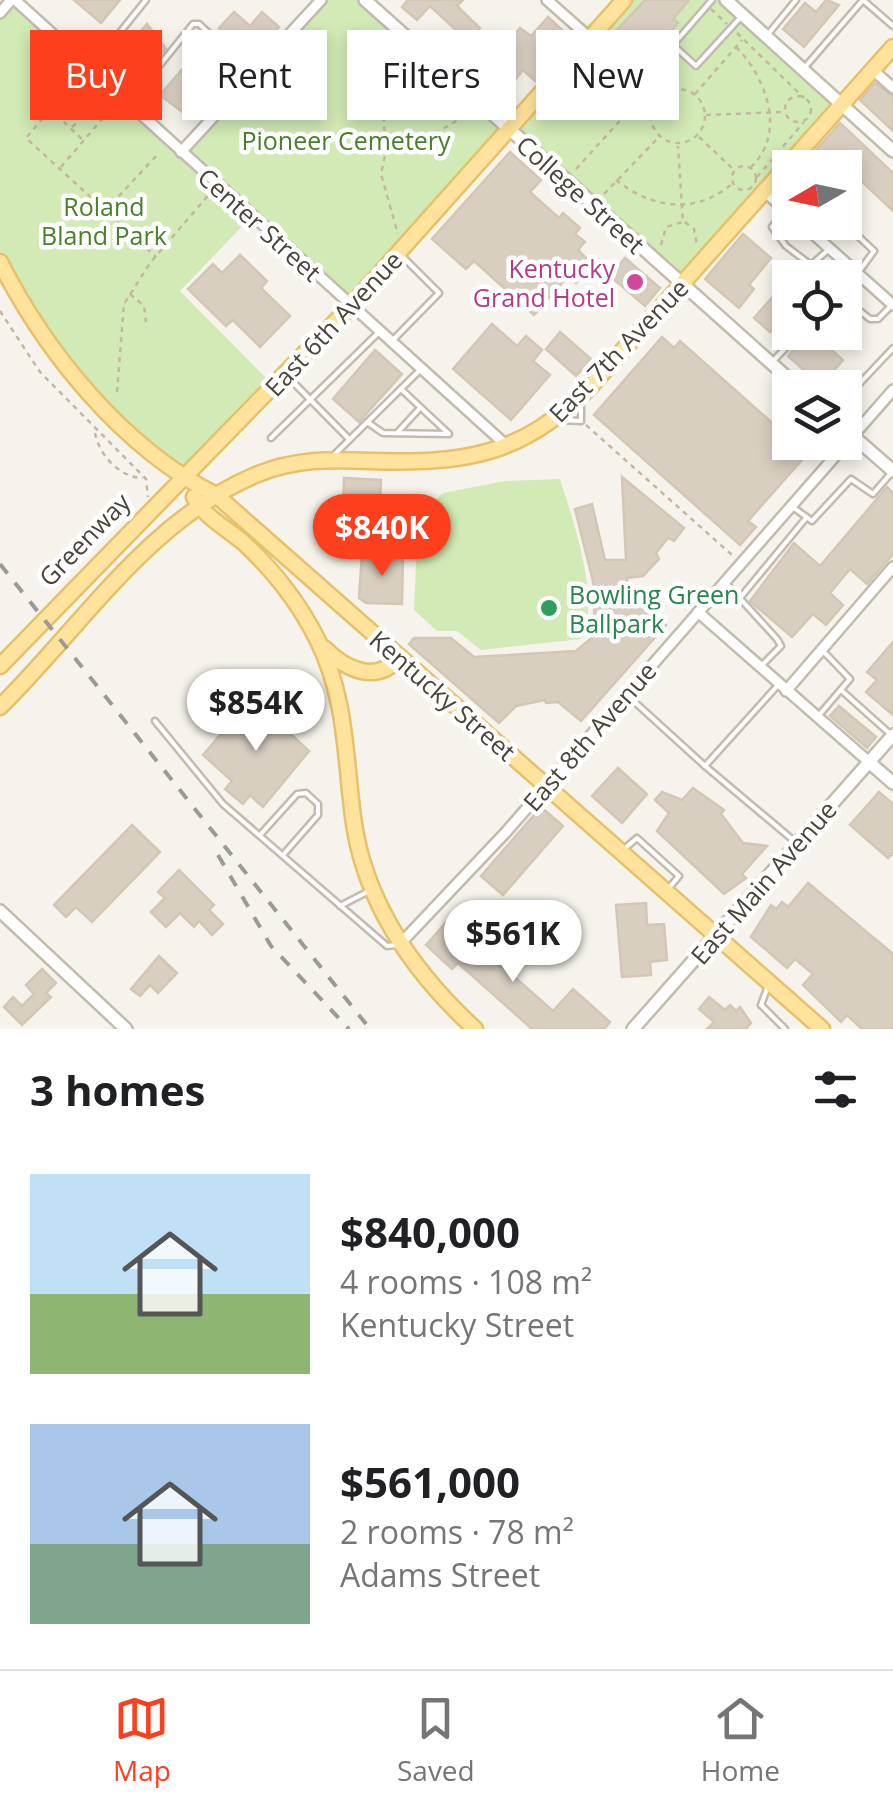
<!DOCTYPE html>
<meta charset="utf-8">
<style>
:root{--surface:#fff;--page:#f2f2f2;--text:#202124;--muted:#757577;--line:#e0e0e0;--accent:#fc3f1d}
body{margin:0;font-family:"Open Sans",sans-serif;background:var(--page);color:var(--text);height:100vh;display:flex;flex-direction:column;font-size:38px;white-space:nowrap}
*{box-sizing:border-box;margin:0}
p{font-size:32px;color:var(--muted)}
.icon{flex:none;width:55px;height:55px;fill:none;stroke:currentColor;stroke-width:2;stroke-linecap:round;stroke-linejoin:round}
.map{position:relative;height:1029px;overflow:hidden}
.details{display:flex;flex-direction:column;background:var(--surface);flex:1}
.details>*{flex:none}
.guide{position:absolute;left:30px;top:30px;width:835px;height:90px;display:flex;gap:20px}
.needle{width:65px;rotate:261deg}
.tools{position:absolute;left:772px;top:150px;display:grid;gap:20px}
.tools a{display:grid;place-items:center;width:90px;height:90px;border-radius:0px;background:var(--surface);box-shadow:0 5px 15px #0003;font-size:50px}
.price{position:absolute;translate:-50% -85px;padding:0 22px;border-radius:35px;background:#fff;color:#222;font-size:32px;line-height:65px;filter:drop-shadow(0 2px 5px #0008)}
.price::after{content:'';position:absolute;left:50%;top:60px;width:30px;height:22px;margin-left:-15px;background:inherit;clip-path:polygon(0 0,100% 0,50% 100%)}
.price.current{background:var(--accent);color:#fff}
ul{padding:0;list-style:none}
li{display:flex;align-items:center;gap:30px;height:250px;padding:0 30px}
li span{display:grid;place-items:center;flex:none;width:280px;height:200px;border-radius:0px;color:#555}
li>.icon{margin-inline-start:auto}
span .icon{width:120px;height:120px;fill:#fffc;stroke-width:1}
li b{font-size:42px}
h2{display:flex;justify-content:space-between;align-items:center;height:120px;padding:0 30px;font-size:42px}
.tag{padding:0 35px;border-radius:0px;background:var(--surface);box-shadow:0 5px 15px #0003;font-size:35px;line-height:90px}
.tag.current{background:var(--accent);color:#fff}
.tabs{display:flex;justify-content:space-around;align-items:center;height:140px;border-top:2px solid var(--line);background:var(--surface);font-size:28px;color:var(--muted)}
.tabs a{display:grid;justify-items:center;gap:5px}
.tabs .current{color:var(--accent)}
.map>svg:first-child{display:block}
</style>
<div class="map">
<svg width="893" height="1029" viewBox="0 0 893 1029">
<rect width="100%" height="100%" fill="#f6f3ec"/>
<g fill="#d2eab5">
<path d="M11,0L181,152L321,0H365L509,129L624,0H726L841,104L683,283L509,130L349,308L251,217L180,291L274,386L184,479L93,395L0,262V12Z"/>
<path d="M560,479C572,517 602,603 581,639L481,650L457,631H437L414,610L418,518L443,493L505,481Z"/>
</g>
<g fill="#d8cfc1" stroke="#d3c7b4" stroke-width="2.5">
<path d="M74,0H120L101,23Z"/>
<path d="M408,0H463L457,6L480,28L465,45L452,33L456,30L430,6L417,20L402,7Z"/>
<path d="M645,0H689L673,19L678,23L656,50L675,67L655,88L605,43Z"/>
<path d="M826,0L839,5L804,47L783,29L805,3L816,12Z"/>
<path d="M234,12L250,26L262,12L279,27L254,56L219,28Z"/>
<path d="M548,17L572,39L535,81L523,70L514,81L515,90L503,91L502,72L494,80L483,70L520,28L531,36Z"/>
<path d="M147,24L166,49L143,75L120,55Z"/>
<path d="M196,53L216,70L191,99L198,106L189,117L160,95Z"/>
<path d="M875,83L893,96V131L860,100Z"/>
<path d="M840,123L893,173V211L835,156L824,168H800Z"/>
<path d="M510,152L541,180L530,192L559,218L563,213L580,228L575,234L585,242L578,250L592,264L576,283L568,276L534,315L474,261L466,269L432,239Z"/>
<path d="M743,234L771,258L749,285L754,289L739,308L705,279Z"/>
<path d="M240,255L267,281L261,288L290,316L260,347L233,320L226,326L188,289L213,264L222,273Z"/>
<path d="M625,258L660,288L645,306L610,276Z"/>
<path d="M782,286L790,293V310L770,332L754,318Z"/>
<path d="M492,324L517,346L526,336L542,350L533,361L550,375L511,420L453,369Z"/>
<path d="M560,332L591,359L576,376L546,349Z"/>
<path d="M808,332H822L827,336L822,341L843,360L821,385L788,356Z"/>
<path d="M662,337L674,348L680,341L807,454L748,521L756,527L740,545L594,415Z"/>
<path d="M375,350L402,374L359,422L333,399Z"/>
<path d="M622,477L684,528L674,541L668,538L656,553L659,559L643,576L627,578L630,608L647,606L666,625L581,721L558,702L546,703L545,700L516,706L499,723L409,644L414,638H451L474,657L576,651L595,635L593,581L575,509L592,504L605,560H626Z"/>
<path d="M344,478L381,480L379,535L342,533Z"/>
<path d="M887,487L893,493V554L867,584L850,569L830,593L843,605L826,625L813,614L792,637L750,601L794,543L820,566Z"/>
<path d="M362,554H403L402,604L366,603L359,598Z"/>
<path d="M893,642V715L866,692L877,680L867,672Z"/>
<path d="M252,698L309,751L263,807L250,795L243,804L225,789L232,781L203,755Z"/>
<path d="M839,706L876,737L867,748L830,716Z"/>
<path d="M618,768L647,794L622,823L592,796Z"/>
<path d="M693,788L724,810L721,814L743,843L767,846L742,874L746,878L724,894L657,831L669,813L655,800L662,792L682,800Z"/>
<path d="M879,792L893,804V853L888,858L850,825Z"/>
<path d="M541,807L563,826L503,895L481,876Z"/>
<path d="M132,825L160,852L92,922L76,907L66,917L54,905Z"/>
<path d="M179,870L214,905L209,910L223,924L212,935L199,921L194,927L180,913L166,927L151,912L165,898L158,892Z"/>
<path d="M808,883L893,954V1029H862L847,1015L841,1022L803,985L813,974L795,959L787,968L751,937L771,905L776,909L782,902L788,907Z"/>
<path d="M646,903L647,925L664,924L667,960L650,962L651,975L622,977L616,905Z"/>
<path d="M449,919L553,1011L573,989L610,1022L604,1029H532L458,963L452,969L426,945Z"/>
<path d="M159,956L177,973L158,993L150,985L140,996L131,989Z"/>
<path d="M42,969L56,983L46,993L51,997L22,1025L4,1007L13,997L22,1006L34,994L26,985Z"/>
<path d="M709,997L725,1010L730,1005L736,1011L740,1007L751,1023L746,1029H707L714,1022L699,1009Z"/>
</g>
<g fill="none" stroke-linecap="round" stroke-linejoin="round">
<defs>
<g id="service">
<path d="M712,0L673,45L696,66L740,18"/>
<path d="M863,0L893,26"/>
<path d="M769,33L796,0"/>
<path d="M93,66L146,0"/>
<path d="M806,66L863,0"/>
<path d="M131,101L193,24H199L251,72"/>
<path d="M785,210L772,227L786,246L811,265L828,250"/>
<path d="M843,222L874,251L858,273"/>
<path d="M810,231L818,222"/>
<path d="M845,299L870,319H878L892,305"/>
<path d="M394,339L439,293L403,257"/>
<path d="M773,361L801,332"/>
<path d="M289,378L349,439"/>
<path d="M845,399L893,348"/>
<path d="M560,420L581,421V402"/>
<path d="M367,422L383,433L449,434L401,389"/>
<path d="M397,433L420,408"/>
<path d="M271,438L378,333"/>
<path d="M817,442L833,457"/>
<path d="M335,454L421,369"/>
<path d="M794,508L812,521L851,479L873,494L892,472"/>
<path d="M725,582L777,639L781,646L763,664"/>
<path d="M740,598L806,518"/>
<path d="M779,684L705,766L793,840"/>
<path d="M841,690L889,733"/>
<path d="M627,695L705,766"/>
<path d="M820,714L850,679L823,651"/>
<path d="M155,721L223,804L387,946L396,945"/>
<path d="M260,835L297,794L306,793L318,804V815L283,855"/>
<path d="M624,849L637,838L679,876L669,888"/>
<path d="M340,906L371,890"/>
<path d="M768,986L761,1005L785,1029"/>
</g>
<g id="minor">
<path d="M15,0L508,447"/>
<path d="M547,0L590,38"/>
<path d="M0,13L11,0"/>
<path d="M873,70L893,88"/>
<path d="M181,152L321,0"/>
<path d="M764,191L790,214"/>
<path d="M800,222L893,305"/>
<path d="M698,612L869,762"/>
<path d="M786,691L893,567"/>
<path d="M400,944L506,832L893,390"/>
</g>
<g id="tertiary">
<path d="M365,0L799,388"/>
<path d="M726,0L893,151"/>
<path d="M845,429L893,471"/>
<path d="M869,762L893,783"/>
<path d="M0,911L126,1029"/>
<path d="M633,1029L893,735"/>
</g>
<g id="primary">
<path d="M0,262C46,353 123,448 216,495L822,1029"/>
<path d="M194,497C203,516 228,529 244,543C274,571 299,603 317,639C346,696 345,755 353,817C364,903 413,972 475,1029"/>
<path d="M324,648C345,669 376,685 400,657"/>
<path d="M0,666L349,308L624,0"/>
<path d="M0,707C81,627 150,518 258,474C295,459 331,459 370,461C465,464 522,456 591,386L893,47"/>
</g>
</defs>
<use href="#service" stroke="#c2bbae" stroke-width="9"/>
<use href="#minor" stroke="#c2bbae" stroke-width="14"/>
<use href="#tertiary" stroke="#c2bbae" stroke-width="16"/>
<use href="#primary" stroke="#e6c16a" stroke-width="19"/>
<g stroke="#c4b79f" stroke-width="2.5" stroke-dasharray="5 5" stroke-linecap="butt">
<path d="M711,9L727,24"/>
<path d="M737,33L804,98"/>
<path d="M387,37L381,84L386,151L381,174L398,234"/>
<path d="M598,47L654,99"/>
<path d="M736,47C766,77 787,133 751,167"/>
<path d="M82,72L26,138L156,257"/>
<circle cx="678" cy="116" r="27"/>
<path d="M48,93L55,99"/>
<path d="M695,94L742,40"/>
<circle cx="798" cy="109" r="13"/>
<path d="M49,108L83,140"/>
<path d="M706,115L783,112"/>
<path d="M72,127L78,122"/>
<path d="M699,137L733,169"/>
<path d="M388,150L431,136L471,112"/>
<circle cx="744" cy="178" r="12"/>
<path d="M61,167L109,111"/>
<path d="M576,169L646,92"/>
<path d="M757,177L804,122"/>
<path d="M616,180C652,209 697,215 733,183"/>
<path d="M604,194L659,137"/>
<path d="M105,211L157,155"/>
<path d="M685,222L694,229L697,245"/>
<path d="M661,245L666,227L683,222L678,146"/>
<path d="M130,294L144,306L146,322"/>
<path d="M0,311L40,372L146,479L148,497"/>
<path d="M117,392L124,304L150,263L212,191"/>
<path d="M586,425L732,555"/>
<path d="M95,433C99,455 120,478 143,478"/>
</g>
<use href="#service" stroke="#fff" stroke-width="4"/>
<use href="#minor" stroke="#fff" stroke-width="9"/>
<use href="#tertiary" stroke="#fff" stroke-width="11"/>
<use href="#primary" stroke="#ffe39c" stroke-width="14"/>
<g stroke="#9a9a9a" stroke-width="4" stroke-dasharray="12 12" stroke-linecap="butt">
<path d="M0,564L370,1029"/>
<path d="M218,855L271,946L349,1029"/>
</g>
</g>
<circle fill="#d1479c" stroke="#fff" stroke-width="4" cx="635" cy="282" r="10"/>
<circle fill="#2e9e5b" stroke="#fff" stroke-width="4" cx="549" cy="608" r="10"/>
<g text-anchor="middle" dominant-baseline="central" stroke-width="9" stroke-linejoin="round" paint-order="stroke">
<g font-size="25" fill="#4a7f2a" stroke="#fff">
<text x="346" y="140">Pioneer Cemetery</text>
<text x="104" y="206">Roland<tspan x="104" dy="29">Bland Park</tspan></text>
</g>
<g font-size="25" fill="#4b4439" stroke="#fff">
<text transform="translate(581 194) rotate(42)">College Street</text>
<text transform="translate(260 224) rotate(42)">Center Street</text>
<text transform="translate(333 323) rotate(-47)">East 6th Avenue</text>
<text transform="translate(618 350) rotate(-46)">East 7th Avenue</text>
<text transform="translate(84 539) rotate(-46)">Greenway</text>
<text transform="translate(443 695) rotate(41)">Kentucky Street</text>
<text transform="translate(589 736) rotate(-49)">East 8th Avenue</text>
<text transform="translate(763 882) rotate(-49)">East Main Avenue</text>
</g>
<g font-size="25" fill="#b23c85" stroke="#fff" text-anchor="end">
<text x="615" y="268">Kentucky<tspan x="615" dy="29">Grand Hotel</tspan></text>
</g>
<g font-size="25" fill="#27864d" stroke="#fff" text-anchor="start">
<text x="569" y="594">Bowling Green<tspan x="569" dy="29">Ballpark</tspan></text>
</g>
</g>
</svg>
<div class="tools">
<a><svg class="needle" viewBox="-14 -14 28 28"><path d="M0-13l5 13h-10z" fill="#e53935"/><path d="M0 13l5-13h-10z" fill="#757577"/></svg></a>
<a><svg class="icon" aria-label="locate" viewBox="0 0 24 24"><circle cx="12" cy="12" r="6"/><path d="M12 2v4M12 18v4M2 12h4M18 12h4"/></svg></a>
<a><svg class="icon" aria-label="layers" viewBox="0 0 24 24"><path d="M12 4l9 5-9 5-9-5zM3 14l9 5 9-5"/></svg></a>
</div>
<b class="price current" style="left:382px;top:579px">$840K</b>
<b class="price" style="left:256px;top:754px">$854K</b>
<b class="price" style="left:513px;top:985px">$561K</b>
<div class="guide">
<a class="tag current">Buy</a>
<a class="tag">Rent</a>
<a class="tag">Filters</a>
<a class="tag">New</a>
</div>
</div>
<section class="details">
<h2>3 homes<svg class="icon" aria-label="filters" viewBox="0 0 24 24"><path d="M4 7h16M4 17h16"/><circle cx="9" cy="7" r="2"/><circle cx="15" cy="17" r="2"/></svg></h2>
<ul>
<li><span style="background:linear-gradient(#bfe0f5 60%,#8fb573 0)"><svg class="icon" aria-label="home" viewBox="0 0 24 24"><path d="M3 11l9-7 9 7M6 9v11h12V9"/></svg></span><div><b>$840,000</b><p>4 rooms · 108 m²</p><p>Kentucky Street</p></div></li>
<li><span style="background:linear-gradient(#a9c7e8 60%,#7fa58c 0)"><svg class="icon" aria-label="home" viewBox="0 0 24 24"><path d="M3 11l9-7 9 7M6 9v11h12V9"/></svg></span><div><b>$561,000</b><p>2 rooms · 78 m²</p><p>Adams Street</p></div></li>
</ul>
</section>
<nav class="tabs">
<a class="current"><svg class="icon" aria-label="map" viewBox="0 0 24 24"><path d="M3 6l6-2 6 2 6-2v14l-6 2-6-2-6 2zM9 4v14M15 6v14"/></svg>Map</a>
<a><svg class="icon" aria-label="saved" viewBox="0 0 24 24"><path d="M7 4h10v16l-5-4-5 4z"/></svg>Saved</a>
<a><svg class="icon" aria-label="home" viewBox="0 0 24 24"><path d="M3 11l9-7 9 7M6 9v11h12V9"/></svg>Home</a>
</nav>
